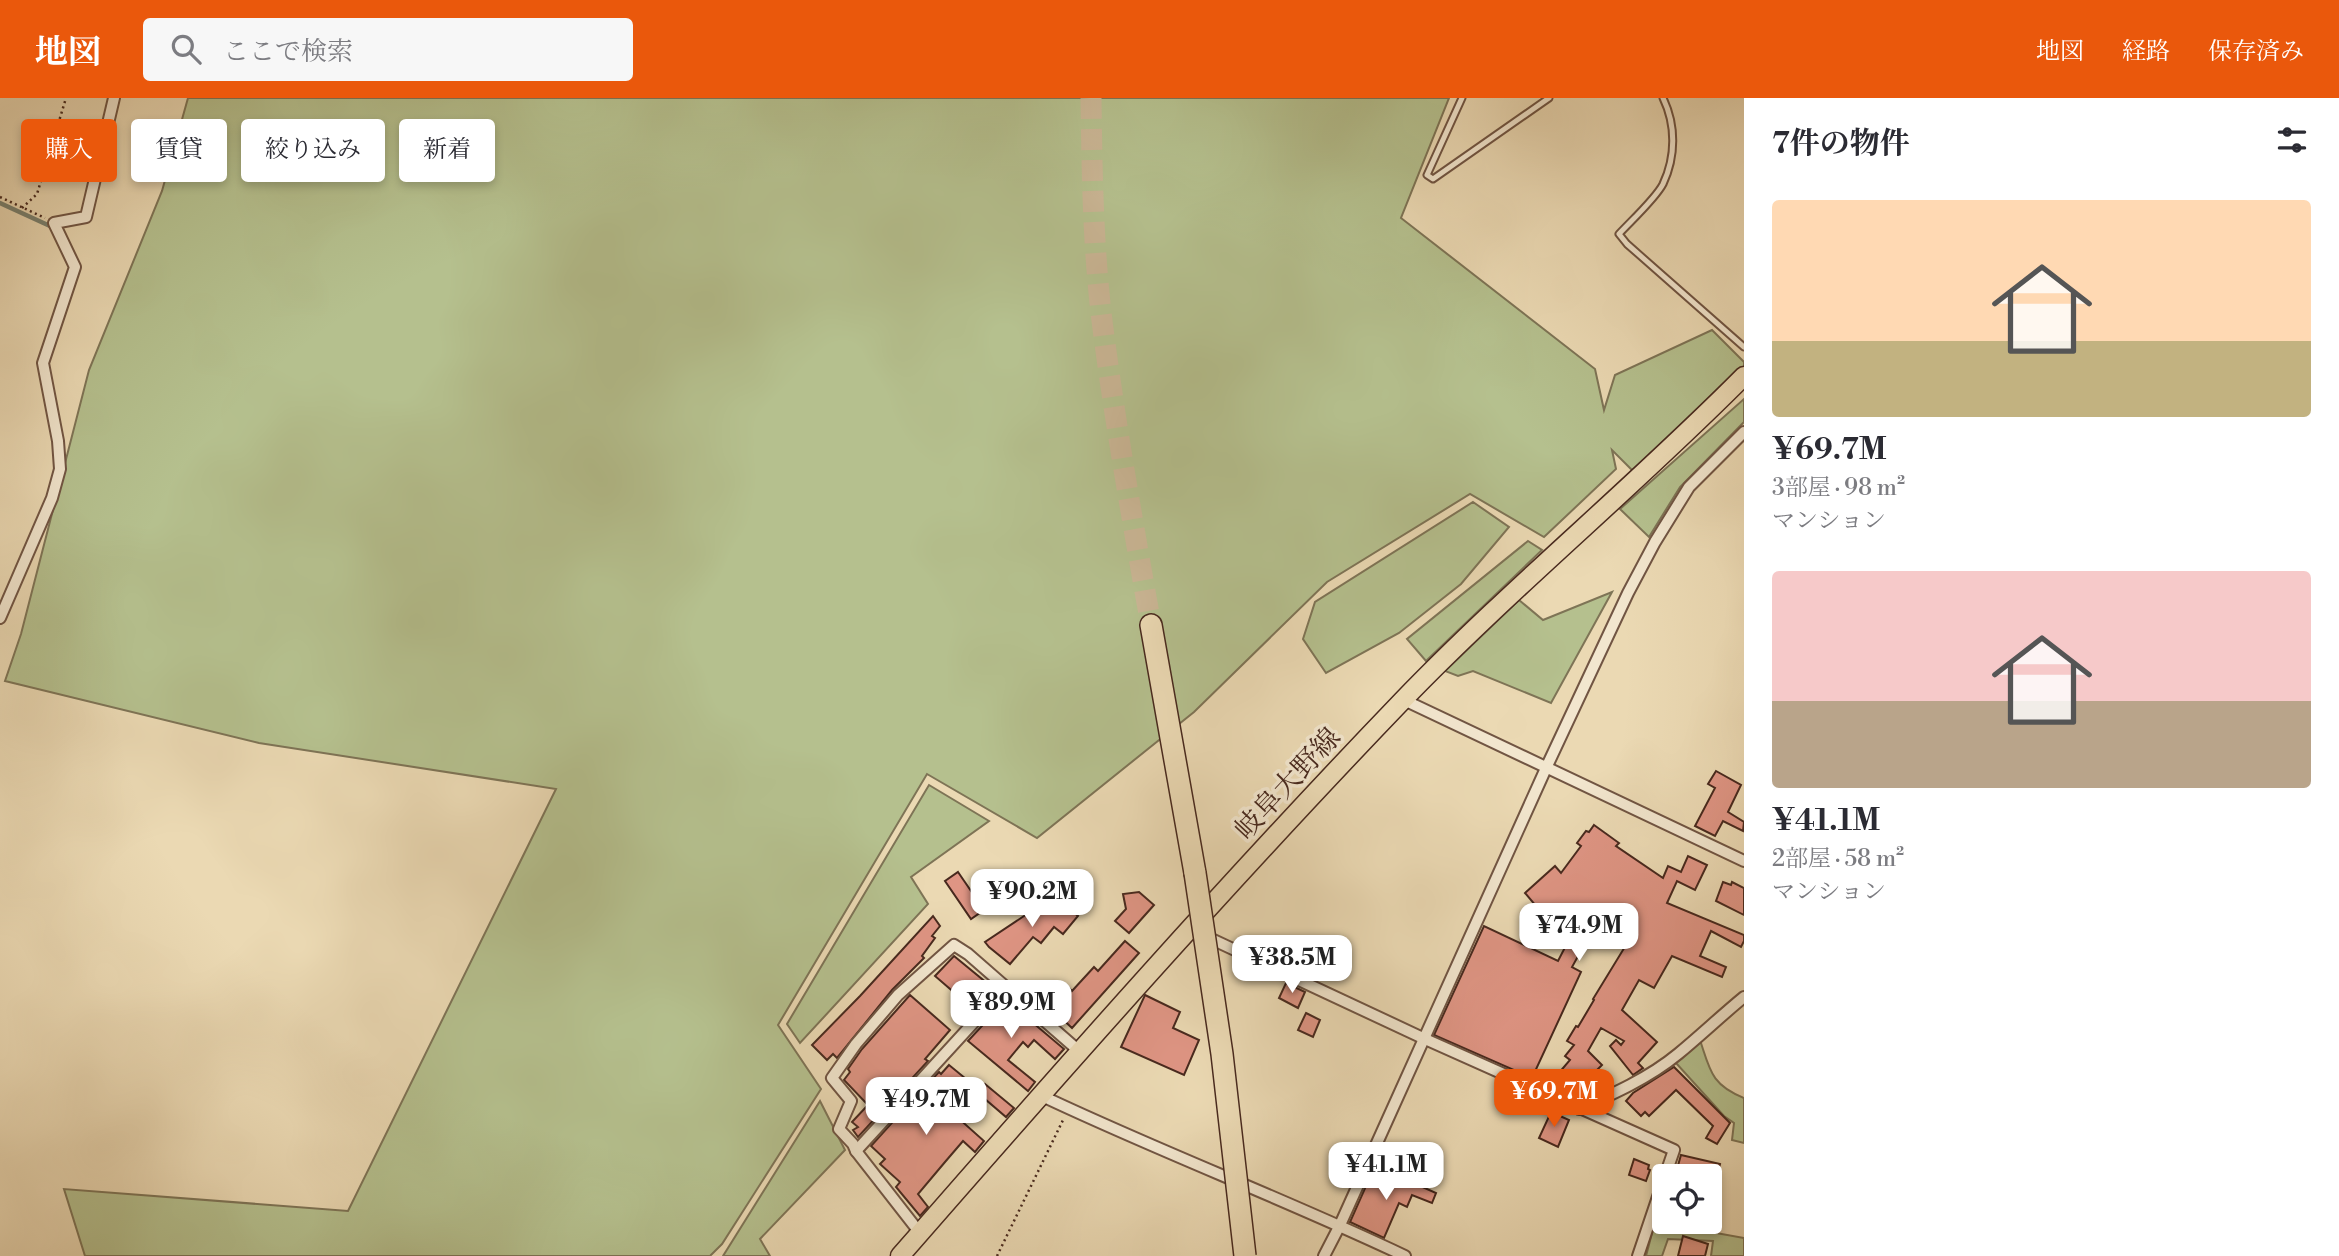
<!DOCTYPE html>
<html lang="ja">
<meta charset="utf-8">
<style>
:root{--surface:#fff;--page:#f7f7f7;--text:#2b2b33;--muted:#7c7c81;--accent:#ea580c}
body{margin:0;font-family:"Libre Bodoni","Noto Serif JP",serif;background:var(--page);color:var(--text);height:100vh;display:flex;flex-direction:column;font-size:26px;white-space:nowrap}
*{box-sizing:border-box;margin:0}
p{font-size:23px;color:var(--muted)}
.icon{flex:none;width:38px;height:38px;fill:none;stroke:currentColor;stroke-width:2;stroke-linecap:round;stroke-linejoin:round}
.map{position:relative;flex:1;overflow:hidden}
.drawer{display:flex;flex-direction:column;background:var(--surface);width:595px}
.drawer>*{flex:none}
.banner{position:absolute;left:21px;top:21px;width:665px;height:63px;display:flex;gap:14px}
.tools{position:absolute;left:1652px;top:1066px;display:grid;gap:14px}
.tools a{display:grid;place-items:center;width:70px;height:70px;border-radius:7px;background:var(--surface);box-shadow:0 4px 10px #0003;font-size:35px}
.price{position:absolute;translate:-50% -60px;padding:0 16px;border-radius:14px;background:#fff;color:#222;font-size:23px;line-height:46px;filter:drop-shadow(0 2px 4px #0008)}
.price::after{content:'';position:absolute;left:50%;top:42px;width:21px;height:16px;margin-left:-10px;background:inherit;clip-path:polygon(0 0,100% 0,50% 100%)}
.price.active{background:var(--accent);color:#fff}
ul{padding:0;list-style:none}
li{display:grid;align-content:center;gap:14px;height:371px;padding:0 28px}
li span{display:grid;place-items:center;height:217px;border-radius:7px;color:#555}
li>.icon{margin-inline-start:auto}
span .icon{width:126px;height:126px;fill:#fffc;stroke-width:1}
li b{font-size:30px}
h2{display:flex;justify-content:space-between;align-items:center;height:84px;padding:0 28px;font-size:30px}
.pill{padding:0 24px;border-radius:7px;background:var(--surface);box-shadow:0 4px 10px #0003;font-size:24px;line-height:63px}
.pill.active{background:var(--accent);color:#fff}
header{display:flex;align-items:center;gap:42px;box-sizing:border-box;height:98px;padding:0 35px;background:var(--accent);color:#fff}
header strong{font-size:33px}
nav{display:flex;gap:38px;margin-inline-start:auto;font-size:24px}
.search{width:490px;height:63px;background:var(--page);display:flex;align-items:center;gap:18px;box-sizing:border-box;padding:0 24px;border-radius:7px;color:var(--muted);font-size:26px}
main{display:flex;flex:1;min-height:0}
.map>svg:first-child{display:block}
</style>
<header>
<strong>地図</strong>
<div class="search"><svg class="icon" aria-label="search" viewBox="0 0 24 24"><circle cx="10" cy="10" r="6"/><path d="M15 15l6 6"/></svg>ここで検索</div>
<nav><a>地図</a><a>経路</a><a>保存済み</a></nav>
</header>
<main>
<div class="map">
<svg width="1744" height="1158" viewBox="0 0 1744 1158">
<rect width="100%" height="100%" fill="#ebd9b3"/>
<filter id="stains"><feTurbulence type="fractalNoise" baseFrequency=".00286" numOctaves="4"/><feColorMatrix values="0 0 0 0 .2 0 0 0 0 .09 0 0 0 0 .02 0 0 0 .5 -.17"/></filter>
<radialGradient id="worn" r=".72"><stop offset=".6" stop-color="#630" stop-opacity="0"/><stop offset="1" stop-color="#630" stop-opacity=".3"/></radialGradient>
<g fill="#b5c08e" stroke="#7e7456" stroke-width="2">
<path d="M188,0H1449L1401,120L1595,271L1604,312L1615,277L1712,232L1744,264V271L1635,375L1612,352L1616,371L1544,439L1470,396L1327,484L1194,614L1037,740L927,676L778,927L821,991L722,1146L710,1158H85L64,1091L348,1113L556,691L259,645L5,583L21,536L89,272L162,93Z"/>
<path d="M1744,301V324L1680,389L1649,439L1620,411Z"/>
<path d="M1473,404L1509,429L1461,486L1399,535L1326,575L1303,541L1315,504Z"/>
<path d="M1528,443L1542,452L1426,563L1407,541Z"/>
<path d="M1612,494L1551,605L1473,573L1458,578L1445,573L1519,502L1543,522Z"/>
<path d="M929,687L989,723L911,779L928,806L800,945L787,926Z"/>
<path d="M1700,942C1710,972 1711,987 1744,1000V1045L1732,1042L1734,1025L1724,1018L1676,965Z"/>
<path d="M820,1003L845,1052L760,1141L770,1158H723Z"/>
<path d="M1655,1124L1744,1140V1158H1711L1713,1143L1668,1141L1662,1158H1646Z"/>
</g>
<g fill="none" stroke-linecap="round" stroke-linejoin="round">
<path stroke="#798170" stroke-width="4.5" d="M0,105L50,128"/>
</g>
<g fill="#df9584" stroke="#48291e" stroke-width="2">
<path d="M1716,673L1741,687L1728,714L1744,724L1743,733L1723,723L1715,738L1695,728L1715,690L1708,686Z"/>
<path d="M1594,727L1619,745L1616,748L1663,780L1668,768L1681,774L1688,758L1707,767L1695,792L1677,783L1667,805L1744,837V843L1741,849L1711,833L1700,858L1726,869L1722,879L1672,858L1654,890L1639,882L1622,912L1657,944L1638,965L1643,970L1633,977L1610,948L1616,942L1621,947L1624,943L1601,930L1588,953L1602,967L1576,993L1558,976L1570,962L1565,958L1574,947L1567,943L1576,928L1578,929L1594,902L1593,901L1634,834L1606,820L1597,835L1592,833L1572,869L1581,874L1532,980L1434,937L1484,828L1558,863L1574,832L1541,814L1525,795L1555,768L1561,775L1581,748L1577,745L1586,733L1589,734Z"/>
<path d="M958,774L984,812L971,821L945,783Z"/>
<path d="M1723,784L1731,787L1732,784L1744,790V817L1716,803Z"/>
<path d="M1139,794L1154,807L1129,835L1115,823L1126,811L1123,796Z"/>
<path d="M1054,798L1078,818L1063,836L1054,829L1041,845L1033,839L1010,866L989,849L985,844Z"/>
<path d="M933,818L940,828L932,838L935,840L922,858L924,860L892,892L837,960L833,956L827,962L812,947L860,898Z"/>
<path d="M1125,843L1139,855L1072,930L1055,914L1057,912L1051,905L1067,888L1072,893L1094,869L1098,873Z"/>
<path d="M954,858L988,886L985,890L986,892L971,909L935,878Z"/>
<path d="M1286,885L1305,894L1298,910L1279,900Z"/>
<path d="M910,897L950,932L925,961L928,963L858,1039L853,1032L858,1029L852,1024L868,1007L844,982L850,974L848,971L862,951Z"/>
<path d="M1145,897L1180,914L1173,930L1199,942L1184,977L1121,949Z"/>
<path d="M1006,902L1064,951L1055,961L1034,942L1028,949L1023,944L1008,962L1035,984L1028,993L968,943Z"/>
<path d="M1306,915L1320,922L1313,939L1298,932Z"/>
<path d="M949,967L971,985L948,1011L984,1043L975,1054L963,1043L945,1064L918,1096L928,1109L920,1118L896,1089L900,1084L880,1066L885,1061L871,1048L898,1018L903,1022L927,995L923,991L939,974L941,976Z"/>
<path d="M1674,969L1730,1025L1717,1046L1706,1040L1713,1028L1676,992L1649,1018L1645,1014L1641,1018L1626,1003L1633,995Z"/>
<path d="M985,986L1014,1010L1006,1019L978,995Z"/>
<path d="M1551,1014L1569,1022L1558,1049L1539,1040Z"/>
<path d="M1681,1057L1720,1066L1717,1078H1675Z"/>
<path d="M1634,1061L1649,1067L1648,1071L1650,1072L1646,1083L1629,1077Z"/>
<path d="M1389,1074L1436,1095L1432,1105L1412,1097L1407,1109L1399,1105L1384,1140L1350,1124L1370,1079L1384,1086Z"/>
<path d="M1683,1138L1708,1146L1705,1158H1678Z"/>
</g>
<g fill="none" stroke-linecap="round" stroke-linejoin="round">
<path stroke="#cab695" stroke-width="21" stroke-dasharray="21 10" stroke-linecap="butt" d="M1091,0C1092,74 1093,149 1102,223C1115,325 1133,426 1151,527"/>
<defs>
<g id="lane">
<path d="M1462,0L1427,77L1433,81L1549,0"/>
<path d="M1663,0C1676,27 1676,58 1663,86C1656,100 1631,123 1619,136L1627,146L1744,249"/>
</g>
<g id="street">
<path d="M0,520L52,400L60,371L58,343L43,265L75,169L54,125L86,119L114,0"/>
<path d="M1404,602L1744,763"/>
<path d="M1205,838L1425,941L1674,1052L1665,1078"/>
<path d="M1040,997C1160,1054 1285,1101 1405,1158"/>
<path d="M1579,1011C1613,996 1649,980 1678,956C1701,937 1722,917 1744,899"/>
<path d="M856,1053L1006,889"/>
<path d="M920,1135L856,1053L853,1046L839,1031L851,1003L832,980L856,946L898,897L954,847L968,856L1079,953"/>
<path d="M1324,1158L1340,1127L1547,668L1628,495L1655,444L1689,389L1744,334"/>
<path d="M1638,1158L1664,1081"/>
</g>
<path id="primary" d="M900,1158C1064,970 1229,783 1402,603C1511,490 1633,390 1744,278"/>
<path id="highway" d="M1151,527L1195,775"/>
</defs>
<use href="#lane" stroke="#715543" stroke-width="9"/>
<use href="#street" stroke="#715543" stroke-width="14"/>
<use href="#primary" stroke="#48291e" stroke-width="21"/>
<use href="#highway" stroke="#48291e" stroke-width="24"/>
<g stroke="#48291e" stroke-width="2.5" stroke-dasharray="2 3.5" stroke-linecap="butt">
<path d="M0,99L45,120"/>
<path d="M22,110L37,96L66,0"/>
<path d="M997,1158L1064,1020"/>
</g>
<use href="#lane" stroke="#f2e6ce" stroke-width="5"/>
<use href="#street" stroke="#f2e6ce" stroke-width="10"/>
<use href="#primary" stroke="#ebd9b3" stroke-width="18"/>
<use href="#highway" stroke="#ebd9b3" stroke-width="21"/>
<defs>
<path id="highway-bridge" d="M1195,775L1222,956L1245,1158"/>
</defs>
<use href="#highway-bridge" stroke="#48291e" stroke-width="24" stroke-linecap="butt"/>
<use href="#highway-bridge" stroke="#ebd9b3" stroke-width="21"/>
</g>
<g text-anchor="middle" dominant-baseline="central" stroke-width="7" stroke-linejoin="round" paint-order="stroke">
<g font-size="28" fill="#48291e" stroke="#f2e6ce">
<text transform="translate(1288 686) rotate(-47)">岐阜大野線</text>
</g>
</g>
<rect width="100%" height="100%" filter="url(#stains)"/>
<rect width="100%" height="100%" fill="url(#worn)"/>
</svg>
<div class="tools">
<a><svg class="icon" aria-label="locate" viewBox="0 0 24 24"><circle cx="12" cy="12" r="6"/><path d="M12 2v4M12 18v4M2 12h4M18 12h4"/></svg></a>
</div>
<b class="price" style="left:1032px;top:831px">¥90.2M</b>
<b class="price" style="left:1579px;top:865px">¥74.9M</b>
<b class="price" style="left:1292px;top:897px">¥38.5M</b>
<b class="price" style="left:1011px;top:942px">¥89.9M</b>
<b class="price active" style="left:1554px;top:1031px">¥69.7M</b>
<b class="price" style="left:926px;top:1039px">¥49.7M</b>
<b class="price" style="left:1386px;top:1104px">¥41.1M</b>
<div class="banner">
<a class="pill active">購入</a>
<a class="pill">賃貸</a>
<a class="pill">絞り込み</a>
<a class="pill">新着</a>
</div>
</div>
<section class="drawer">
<h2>7件の物件<svg class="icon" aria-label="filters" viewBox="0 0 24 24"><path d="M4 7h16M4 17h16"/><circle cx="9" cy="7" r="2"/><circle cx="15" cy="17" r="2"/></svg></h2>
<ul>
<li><span style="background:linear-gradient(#ffd9b3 65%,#c2b280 0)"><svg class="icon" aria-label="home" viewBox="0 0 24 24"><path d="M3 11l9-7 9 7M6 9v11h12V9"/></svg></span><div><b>¥69.7M</b><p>3部屋 · 98 m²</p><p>マンション</p></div></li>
<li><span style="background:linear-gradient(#f6c9c9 60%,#b9a48a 0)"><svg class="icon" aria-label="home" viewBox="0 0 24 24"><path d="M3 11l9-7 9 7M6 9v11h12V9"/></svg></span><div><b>¥41.1M</b><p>2部屋 · 58 m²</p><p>マンション</p></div></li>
</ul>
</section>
</main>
